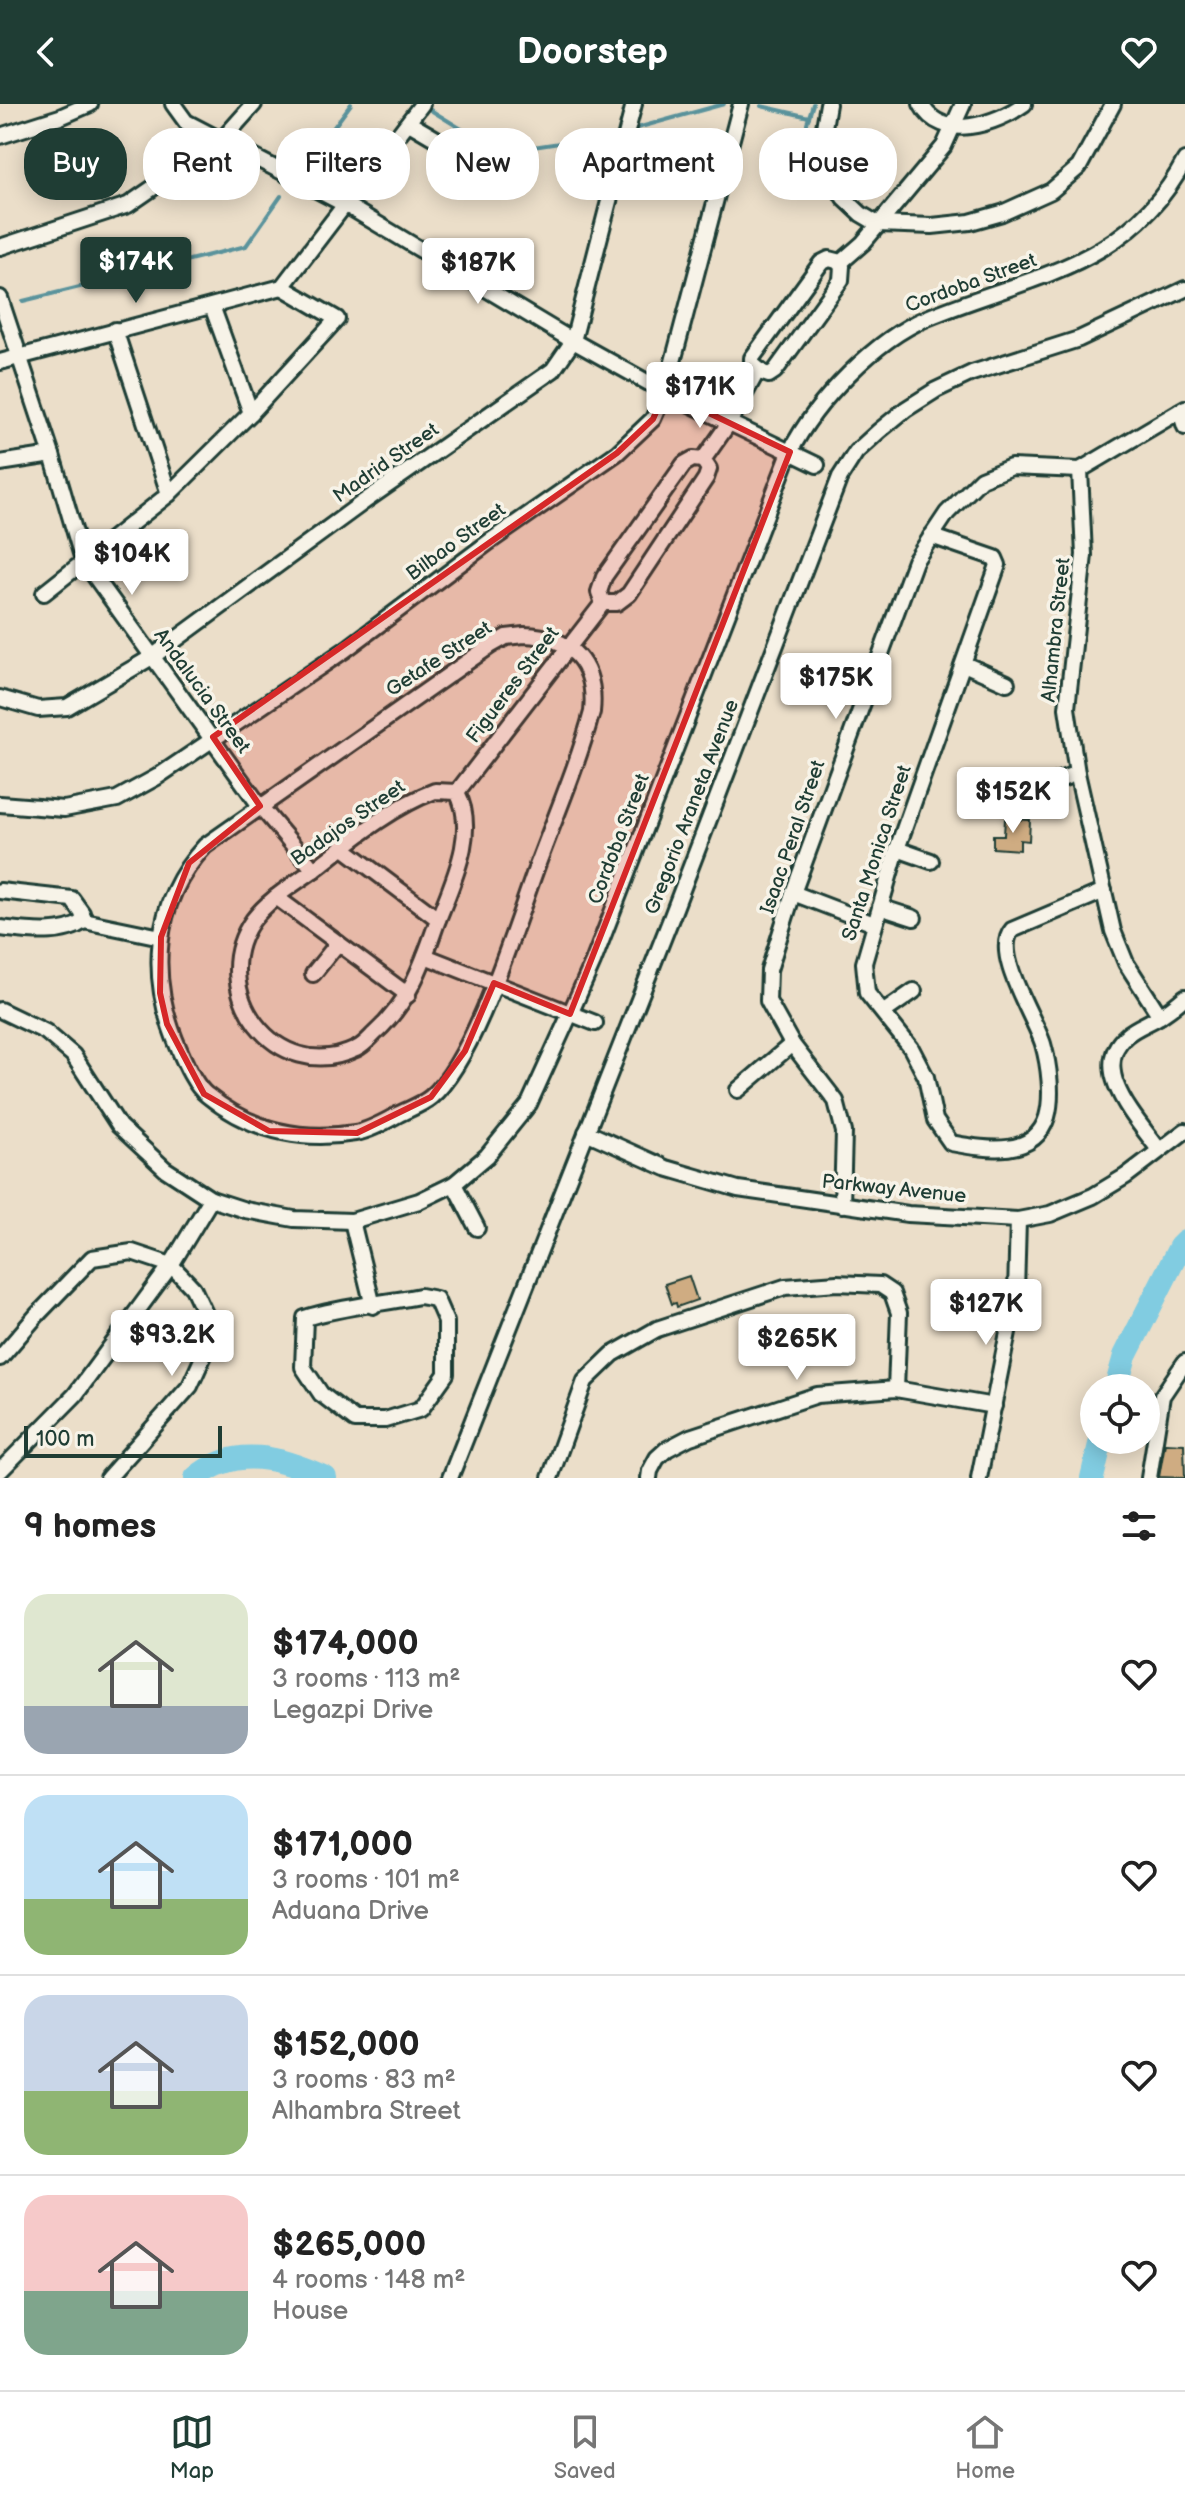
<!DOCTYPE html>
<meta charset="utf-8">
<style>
:root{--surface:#fff;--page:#f6f6f6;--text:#222;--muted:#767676;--line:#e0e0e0;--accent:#1f3d34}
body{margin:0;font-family:"Balsamiq Sans",sans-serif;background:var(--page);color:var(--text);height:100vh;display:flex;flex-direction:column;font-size:30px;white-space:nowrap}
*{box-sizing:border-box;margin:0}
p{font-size:26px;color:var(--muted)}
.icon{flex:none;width:44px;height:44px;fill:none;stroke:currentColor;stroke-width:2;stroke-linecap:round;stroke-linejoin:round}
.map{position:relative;height:1374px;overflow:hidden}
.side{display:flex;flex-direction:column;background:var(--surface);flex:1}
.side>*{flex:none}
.hud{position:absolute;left:24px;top:24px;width:1138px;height:72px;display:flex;gap:16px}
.tools{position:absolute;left:1080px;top:1270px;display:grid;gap:16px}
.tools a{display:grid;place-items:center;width:80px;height:80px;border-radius:50%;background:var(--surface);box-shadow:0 4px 20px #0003;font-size:40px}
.scale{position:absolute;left:24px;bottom:20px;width:198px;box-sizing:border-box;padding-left:8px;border:4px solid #1f3d34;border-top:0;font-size:22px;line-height:28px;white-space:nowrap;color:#1f3d34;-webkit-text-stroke:6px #f7f3e8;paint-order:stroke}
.price{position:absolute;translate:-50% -68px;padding:0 18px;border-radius:8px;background:#fff;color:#222;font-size:26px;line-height:52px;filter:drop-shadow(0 2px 4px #0008)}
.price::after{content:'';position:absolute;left:50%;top:48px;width:24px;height:18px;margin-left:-12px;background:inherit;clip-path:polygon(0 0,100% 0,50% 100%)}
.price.on{background:var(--accent);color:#fff}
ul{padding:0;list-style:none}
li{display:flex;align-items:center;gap:24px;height:200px;padding:0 24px}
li+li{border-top:2px solid var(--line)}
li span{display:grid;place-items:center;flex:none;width:224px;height:160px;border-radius:24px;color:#555}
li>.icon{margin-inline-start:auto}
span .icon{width:96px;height:96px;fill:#fffc;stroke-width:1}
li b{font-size:34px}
h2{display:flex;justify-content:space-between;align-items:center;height:96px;padding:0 24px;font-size:34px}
.pill{padding:0 28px;border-radius:32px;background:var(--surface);box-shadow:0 4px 20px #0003;font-size:28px;line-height:72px}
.pill.on{background:var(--accent);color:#fff}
header{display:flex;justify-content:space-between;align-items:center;height:104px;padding:0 24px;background:var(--accent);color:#fff;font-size:36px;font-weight:800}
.tab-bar{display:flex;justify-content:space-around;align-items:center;height:112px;border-top:2px solid var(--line);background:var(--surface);font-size:22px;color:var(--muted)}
.tab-bar a{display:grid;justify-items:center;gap:4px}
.tab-bar .on{color:var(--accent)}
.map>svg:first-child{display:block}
</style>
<header><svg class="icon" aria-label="back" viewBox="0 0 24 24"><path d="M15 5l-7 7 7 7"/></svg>Doorstep<svg class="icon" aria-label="heart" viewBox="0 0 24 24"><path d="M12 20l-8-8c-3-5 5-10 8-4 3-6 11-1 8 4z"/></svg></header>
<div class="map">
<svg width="1185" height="1374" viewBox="0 0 1185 1374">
<rect width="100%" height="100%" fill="#ebdec9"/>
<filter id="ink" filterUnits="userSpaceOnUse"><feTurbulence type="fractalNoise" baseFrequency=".0125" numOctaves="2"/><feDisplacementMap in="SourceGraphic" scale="16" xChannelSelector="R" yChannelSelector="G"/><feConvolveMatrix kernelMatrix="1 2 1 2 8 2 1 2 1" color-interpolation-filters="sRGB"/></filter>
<g filter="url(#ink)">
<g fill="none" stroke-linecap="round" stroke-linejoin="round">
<g stroke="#5a939c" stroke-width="4">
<path d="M424,2L499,48L607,32"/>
<path d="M761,2L809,13"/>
<path d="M637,24L724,0"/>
<path d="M807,38V19L813,0"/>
<path d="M302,66L351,0"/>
<path d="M23,197L246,142L281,92"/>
</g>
<g stroke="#81cce1" stroke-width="24">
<path d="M1116,1284L1125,1252L1180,1143L1185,1138"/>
<path d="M196,1374C235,1340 282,1354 325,1374"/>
<path d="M1092,1374L1101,1336"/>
</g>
</g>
<g fill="#cfac82" stroke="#1f3d34" stroke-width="2">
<path d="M1005,715L1030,716L1029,737L1020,736V746L993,744V731H1004Z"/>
<path d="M689,1172L697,1196L677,1203L676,1199L672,1200L665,1180Z"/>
<path d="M1165,1339L1184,1340L1185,1374L1159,1373Z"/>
</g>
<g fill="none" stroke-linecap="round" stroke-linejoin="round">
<defs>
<g id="minor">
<path d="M173,0L186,18L346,101L573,237L665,288L817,361"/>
<path d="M828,0L821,41L824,60L844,94L861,110L878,120L932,122L970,118L1002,109L1051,87L1079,63L1113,0"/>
<path d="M921,0C941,39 997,20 1024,0"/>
<path d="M409,19L491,67L502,79"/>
<path d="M0,32L60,13L90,0"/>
<path d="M0,143L128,101L221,37L254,0"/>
<path d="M829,155L837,157L842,162L841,176L775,267L769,271L763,269L752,260V254L821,159Z"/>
<path d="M840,159L863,139L944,42L963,0"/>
<path d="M0,194L52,351L83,456L260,702L314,766"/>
<path d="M212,202L251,309"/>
<path d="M115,226L169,390"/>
<path d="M0,258L282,183L422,0"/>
<path d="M1180,307L1185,323"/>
<path d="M703,356L729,319L758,266"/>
<path d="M0,359L52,351"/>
<path d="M1080,366L1084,451L1067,604L1077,669L1113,827L1126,859L1160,912"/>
<path d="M931,432L995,454L998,461L897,745L864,859L867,889L911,944L926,973L935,1016L951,1039C985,1045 1034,1055 1047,1013C1053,992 1049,961 1043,940C1035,914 992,849 1012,826L1104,787"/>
<path d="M44,489L169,390L251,309L337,215L282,183"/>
<path d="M603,499H617L629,490L706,374L709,365L703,356"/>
<path d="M603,499L599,488L604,473L684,360L693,355L703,356"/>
<path d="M524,531C571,532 597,560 592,608C578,660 556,711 537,762C516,819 475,956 431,993C423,1000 409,1005 399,1010C386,1017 369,1027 355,1029C300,1038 250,1026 207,991C195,982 185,959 179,945C148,875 152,799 205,742L490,542L506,533Z"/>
<path d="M964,560L1007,579"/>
<path d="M0,594L38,605L67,603L152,553L365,397L553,266L573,237L634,0"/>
<path d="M435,687L457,688C479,729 451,781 436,821C422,862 408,900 374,930C369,935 363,942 356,945C276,983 204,885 253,816C271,792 300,777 323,759C357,732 394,702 435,687Z"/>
<path d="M457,688L603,499"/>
<path d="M1026,689L1077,669"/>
<path d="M0,700L64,705L117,695L157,673L345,546L489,438L617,349L653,315L665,288L741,0"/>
<path d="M342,743L438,815"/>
<path d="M897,745L931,757"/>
<path d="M0,787L72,795L82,809L84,817"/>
<path d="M793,789L874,820"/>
<path d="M276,793L408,891"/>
<path d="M880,803L914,814"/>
<path d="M0,824C26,827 62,833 84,817L161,833"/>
<path d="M425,852L595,919"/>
<path d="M313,870L338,839"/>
<path d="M0,906L46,928L73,951L119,1022L165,1065L211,1095L245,1106L294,1115L352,1117L419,1097L454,1080L487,1052L529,1000L570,910L593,858L790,348C815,298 876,235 927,214C1027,172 1129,164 1185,56"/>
<path d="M884,908L914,887"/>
<path d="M738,986L792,940"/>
<path d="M586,1028L666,1064L738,1085L908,1110L1018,1116L1050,1110L1093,1092L1126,1072L1185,1027"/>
<path d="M1159,1046C1139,1017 1087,965 1127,931C1136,923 1149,919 1160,912C1168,907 1177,900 1185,893"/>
<path d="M454,1080L477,1124"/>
<path d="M842,1101L844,1028L836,997L792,940L768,897L769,866L793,789L915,457L947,409L981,375L1011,363L1080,366L1185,304"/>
<path d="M352,1117L373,1202"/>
<path d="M420,1192L436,1195L446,1218V1270L421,1305L385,1316H355L321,1290L303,1263L305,1214C343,1202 381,1200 420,1192Z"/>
<path d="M0,1254L37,1211L92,1154L132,1148L171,1161L193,1184L214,1229L190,1282L108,1374"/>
<path d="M0,1367L75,1291L171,1161L211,1095"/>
<path d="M450,1374L672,812L840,373L856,348L879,327L906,305L936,286L972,269L1079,235L1185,185"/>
<path d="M550,1374L585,1277L613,1250L657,1225L785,1183L837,1179L880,1181L892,1189L899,1209L896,1285"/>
<path d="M649,1374L650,1367L657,1354L667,1345L690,1333L817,1291L896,1285L994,1302"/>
<path d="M979,1374L1016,1188L1018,1116"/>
<path d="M1149,1374L1162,1292L1185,1258"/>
</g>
</defs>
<use href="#minor" stroke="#1f3d34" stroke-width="20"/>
<use href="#minor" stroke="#f7f3e8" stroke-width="14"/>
</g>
</g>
<path fill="#d62828" fill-opacity="0.2" stroke="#d62828" stroke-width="6" stroke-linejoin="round" d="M665,288L790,348L570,910L494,879L465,947L431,993L357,1029L269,1027L204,990L167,920L160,889L161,833L189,759L260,702L213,633L617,349L653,315Z"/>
<g text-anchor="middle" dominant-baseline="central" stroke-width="7" stroke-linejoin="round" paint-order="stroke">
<g font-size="20" fill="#1f3d34" stroke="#f7f3e8">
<text transform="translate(971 179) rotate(-20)">Cordoba Street</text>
<text transform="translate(386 359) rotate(-35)">Madrid Street</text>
<text transform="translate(456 438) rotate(-36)">Bilbao Street</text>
<text transform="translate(1056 526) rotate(-84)">Alhambra Street</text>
<text transform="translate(439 555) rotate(-33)">Getafe Street</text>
<text transform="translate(513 581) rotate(-53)">Figueres Street</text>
<text transform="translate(202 587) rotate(54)">Andalucia Street</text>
<text transform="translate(692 703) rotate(-69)">Gregorio Araneta Avenue</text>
<text transform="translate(348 719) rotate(-35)">Badajos Street</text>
<text transform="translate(793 733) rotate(-71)">Isaac Peral Street</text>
<text transform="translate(619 735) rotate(-69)">Cordoba Street</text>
<text transform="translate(877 749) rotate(-72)">Santa Monica Street</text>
<text transform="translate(894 1085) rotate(6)">Parkway Avenue</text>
</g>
</g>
</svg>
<div class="tools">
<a><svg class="icon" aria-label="locate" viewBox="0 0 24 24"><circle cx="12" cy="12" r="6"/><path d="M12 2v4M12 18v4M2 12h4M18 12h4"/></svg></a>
</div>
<div class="scale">100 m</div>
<b class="price on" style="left:136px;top:201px">$174K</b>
<b class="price" style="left:478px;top:202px">$187K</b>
<b class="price" style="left:700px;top:326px">$171K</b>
<b class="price" style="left:132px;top:493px">$104K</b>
<b class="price" style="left:836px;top:617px">$175K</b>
<b class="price" style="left:1013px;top:731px">$152K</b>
<b class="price" style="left:986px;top:1243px">$127K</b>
<b class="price" style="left:172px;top:1274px">$93.2K</b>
<b class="price" style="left:797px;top:1278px">$265K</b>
<div class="hud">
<a class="pill on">Buy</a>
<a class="pill">Rent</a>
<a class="pill">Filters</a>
<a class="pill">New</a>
<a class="pill">Apartment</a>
<a class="pill">House</a>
</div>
</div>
<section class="side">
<h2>9 homes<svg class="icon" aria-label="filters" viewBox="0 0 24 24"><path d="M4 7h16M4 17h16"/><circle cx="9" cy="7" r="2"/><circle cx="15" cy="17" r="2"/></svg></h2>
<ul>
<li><span style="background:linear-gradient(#dfe7d0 70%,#9aa5b1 0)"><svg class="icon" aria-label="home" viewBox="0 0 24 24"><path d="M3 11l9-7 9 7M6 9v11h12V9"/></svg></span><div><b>$174,000</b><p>3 rooms · 113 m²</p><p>Legazpi Drive</p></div><svg class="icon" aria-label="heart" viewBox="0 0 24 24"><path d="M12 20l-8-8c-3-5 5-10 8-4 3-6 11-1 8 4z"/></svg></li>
<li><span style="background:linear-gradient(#bfe0f5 65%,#8fb573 0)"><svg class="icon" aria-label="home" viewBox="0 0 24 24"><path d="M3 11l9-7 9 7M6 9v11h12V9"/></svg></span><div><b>$171,000</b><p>3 rooms · 101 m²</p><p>Aduana Drive</p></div><svg class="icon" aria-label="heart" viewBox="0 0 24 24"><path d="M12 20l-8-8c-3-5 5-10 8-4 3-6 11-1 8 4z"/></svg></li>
<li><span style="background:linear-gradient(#c9d6e8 60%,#8fb573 0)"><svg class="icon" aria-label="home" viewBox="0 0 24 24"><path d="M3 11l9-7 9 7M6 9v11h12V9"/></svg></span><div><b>$152,000</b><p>3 rooms · 83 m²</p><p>Alhambra Street</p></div><svg class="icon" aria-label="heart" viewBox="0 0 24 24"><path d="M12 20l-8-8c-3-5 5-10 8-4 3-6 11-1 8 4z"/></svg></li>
<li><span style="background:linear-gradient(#f6c9c9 60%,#7fa58c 0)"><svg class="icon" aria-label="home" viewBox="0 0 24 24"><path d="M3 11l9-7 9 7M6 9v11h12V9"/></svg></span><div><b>$265,000</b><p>4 rooms · 148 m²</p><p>House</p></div><svg class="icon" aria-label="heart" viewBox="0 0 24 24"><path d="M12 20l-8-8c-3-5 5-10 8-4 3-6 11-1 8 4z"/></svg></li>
</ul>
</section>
<nav class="tab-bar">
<a class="on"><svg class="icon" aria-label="map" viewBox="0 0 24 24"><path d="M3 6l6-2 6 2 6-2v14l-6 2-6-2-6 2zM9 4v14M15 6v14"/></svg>Map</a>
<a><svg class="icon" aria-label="saved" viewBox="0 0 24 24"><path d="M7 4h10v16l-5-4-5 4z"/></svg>Saved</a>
<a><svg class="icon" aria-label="home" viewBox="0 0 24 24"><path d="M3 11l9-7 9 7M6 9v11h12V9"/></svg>Home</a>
</nav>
